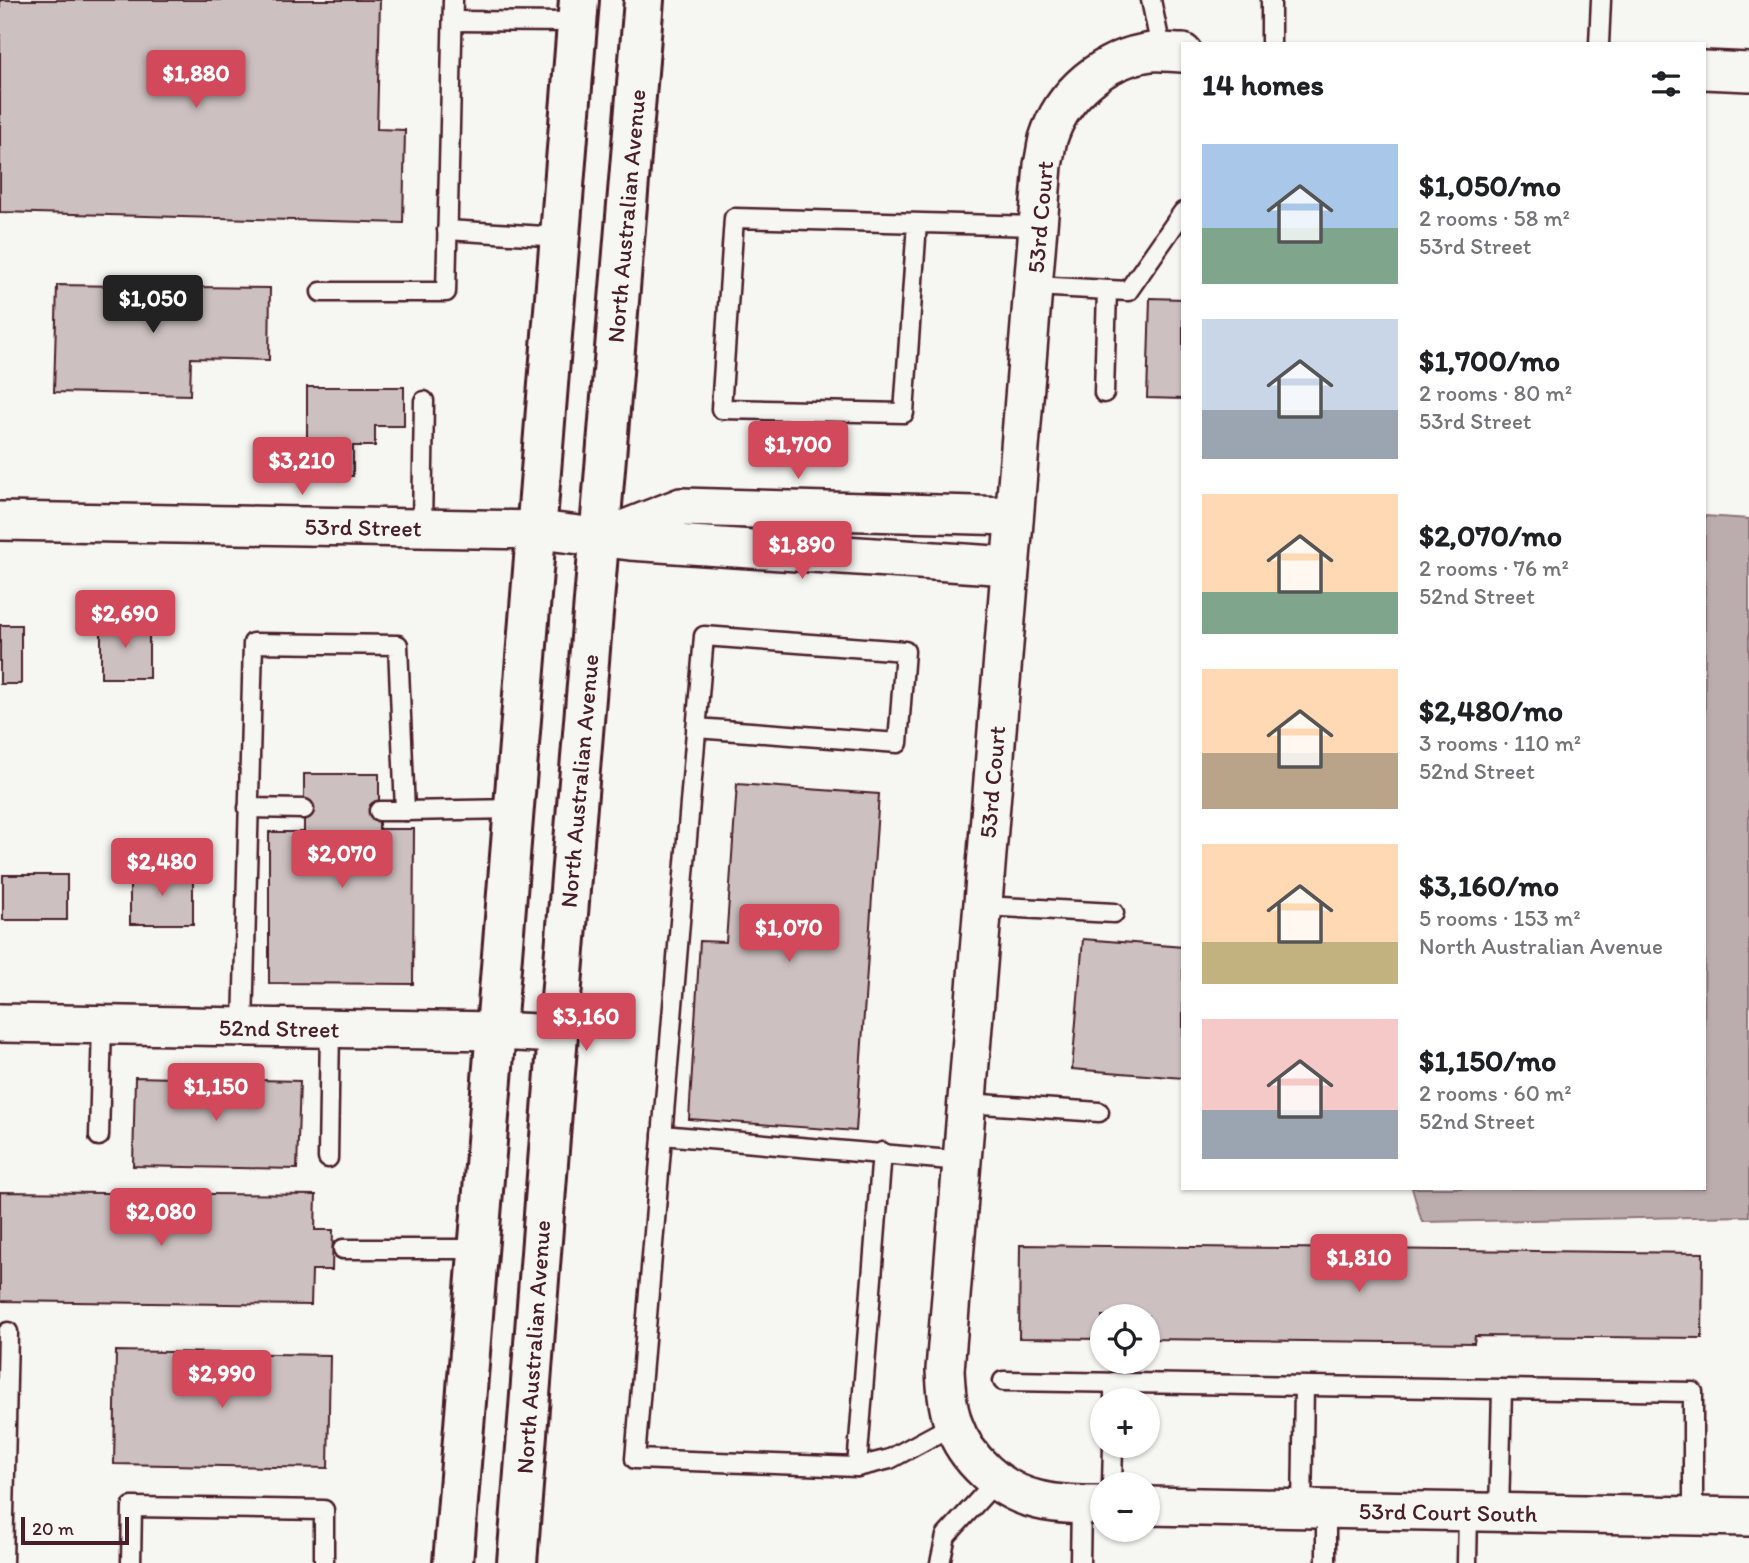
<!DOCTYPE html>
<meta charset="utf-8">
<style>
:root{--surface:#fff;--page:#f6f6f6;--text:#202124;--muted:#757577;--accent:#d1495b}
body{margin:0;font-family:Itim,sans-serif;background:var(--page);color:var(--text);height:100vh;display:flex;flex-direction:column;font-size:26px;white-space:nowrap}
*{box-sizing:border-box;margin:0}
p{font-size:23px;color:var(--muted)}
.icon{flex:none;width:38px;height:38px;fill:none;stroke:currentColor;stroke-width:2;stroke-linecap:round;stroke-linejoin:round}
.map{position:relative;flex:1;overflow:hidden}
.side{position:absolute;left:1181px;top:42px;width:525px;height:1148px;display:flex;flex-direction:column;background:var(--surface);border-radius:0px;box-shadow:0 2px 5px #0004}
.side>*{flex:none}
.controls{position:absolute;left:1090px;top:1304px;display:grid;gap:14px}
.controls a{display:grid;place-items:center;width:70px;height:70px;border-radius:50%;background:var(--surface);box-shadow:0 2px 5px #0004;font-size:35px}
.scale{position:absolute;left:21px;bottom:18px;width:108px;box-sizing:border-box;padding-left:7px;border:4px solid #4a1f2b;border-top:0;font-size:19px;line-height:24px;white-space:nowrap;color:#4a1f2b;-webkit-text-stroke:5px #f6f6f2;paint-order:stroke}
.price{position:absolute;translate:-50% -60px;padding:0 16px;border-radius:7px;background:var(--accent);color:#fff;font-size:23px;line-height:46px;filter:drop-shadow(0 2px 4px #0008)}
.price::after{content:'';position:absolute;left:50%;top:42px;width:21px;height:16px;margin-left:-10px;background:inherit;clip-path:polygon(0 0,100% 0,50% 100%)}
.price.current{background:#222;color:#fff}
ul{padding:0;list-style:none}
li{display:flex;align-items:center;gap:21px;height:175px;padding:0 21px}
li span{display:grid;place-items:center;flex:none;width:196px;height:140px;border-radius:0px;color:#555}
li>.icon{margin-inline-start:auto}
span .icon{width:84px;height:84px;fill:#fffc;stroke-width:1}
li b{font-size:30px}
h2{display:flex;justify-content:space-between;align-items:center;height:84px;padding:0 21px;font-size:30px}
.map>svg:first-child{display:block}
</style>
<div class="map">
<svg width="1749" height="1563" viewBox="0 0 1749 1563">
<rect width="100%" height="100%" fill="#f6f6f2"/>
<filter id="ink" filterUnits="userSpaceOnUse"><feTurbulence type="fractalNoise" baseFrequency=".0143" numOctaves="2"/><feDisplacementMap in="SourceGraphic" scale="14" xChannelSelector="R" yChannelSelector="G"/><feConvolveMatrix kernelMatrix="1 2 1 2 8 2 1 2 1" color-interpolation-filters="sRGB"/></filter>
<g filter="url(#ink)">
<path fill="#bbadae" stroke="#8e747a" stroke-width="2" d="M1705,516L1749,519V1216L1422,1222L1412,1188H1704Z"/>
<g fill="#ccc1c0" stroke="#4a1f2b" stroke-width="2">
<path d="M0,0H380L377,129L405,130L403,223L0,212Z"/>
<path d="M57,285L270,288L269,360L191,358L190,395L54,392Z"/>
<path d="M1150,298L1183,299V399L1147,398Z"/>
<path d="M307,387H404V426H375V446H353V476H307Z"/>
<rect x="101" y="622" width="48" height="56"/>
<rect x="0" y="625" width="21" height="59"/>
<path d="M304,774H379V829H414L413,984L269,983V832H304Z"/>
<path d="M737,784L879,794L856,1131L689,1119L700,941L726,942Z"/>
<rect x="130" y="872" width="63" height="52"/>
<rect x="3" y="875" width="64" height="45"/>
<path d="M1083,939L1183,947V1078L1072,1069Z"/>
<path d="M135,1077L300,1081L297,1169L133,1166Z"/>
<path d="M0,1192L316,1195L315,1230H333L332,1270H312L311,1305L0,1301Z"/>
<path d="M1020,1245L1703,1253L1702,1338L1475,1336L1474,1343L1148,1339V1316H1102V1339L1019,1338Z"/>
<path d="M116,1351L330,1355L328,1468L114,1464Z"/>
</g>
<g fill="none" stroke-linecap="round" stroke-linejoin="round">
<defs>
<g id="service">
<path d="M1151,0L1162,53"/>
<path d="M453,21L578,22"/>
<path d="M1271,44V0"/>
<path d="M1599,44L1601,0"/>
<path d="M917,223L904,413L721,409L734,218L1038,226"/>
<path d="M447,230L561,237"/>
<path d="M1034,286L1128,291L1183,212"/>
<path d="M321,292H446L453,0"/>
<path d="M1104,393L1107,290"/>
<path d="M422,528L424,401"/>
<path d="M696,728L898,743L905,651L704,636L635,1459L857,1467L890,1459L953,1425"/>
<path d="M248,808L304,809"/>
<path d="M379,811H405"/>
<path d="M982,906L1114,913"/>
<path d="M243,1027L253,643L398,645L405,811L515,809"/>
<path d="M967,1103L1099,1112"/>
<path d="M662,1135L962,1161"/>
<path d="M99,1136L102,1025"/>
<path d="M328,1158L330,1028"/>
<path d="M343,1249H479"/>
<path d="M1003,1381L1693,1392V1516"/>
<path d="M1114,1400V1382"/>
<path d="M857,1467L882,1152"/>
<path d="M1112,1484L1113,1446"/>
<path d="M1302,1509L1304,1387"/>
<path d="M1499,1513L1502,1390"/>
<path d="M3,1563L8,1332"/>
<path d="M131,1563L132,1507L324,1510V1563"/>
<path d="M940,1563L946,1536L997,1480"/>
<path d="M1080,1563L1081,1505"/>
<path d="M1326,1563V1510"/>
<path d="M1467,1563L1468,1512"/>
</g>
<g id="minor">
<path d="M1704,70L1749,72"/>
<path d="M0,521L538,530L630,541L1010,566"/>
<path d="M610,535L681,507L1013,516"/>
<path d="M0,1023L497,1031L558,1034"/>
<path d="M1102,1505C1081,1505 1059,1505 1038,1500C1001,1492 965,1459 953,1423C947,1405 946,1388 945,1370L1043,165C1045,157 1046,147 1048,139C1062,94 1104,58 1151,52C1161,51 1173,53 1183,53"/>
<path d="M1148,1506L1749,1517"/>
</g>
<g id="secondary">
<path d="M453,1563L579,0"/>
<path d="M517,1563L558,1034L644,0"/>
</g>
</defs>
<use href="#service" stroke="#4a1f2b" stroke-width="23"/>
<use href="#minor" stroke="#4a1f2b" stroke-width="42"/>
<use href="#secondary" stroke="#4a1f2b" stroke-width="44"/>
<use href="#service" stroke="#f6f6f2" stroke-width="18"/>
<use href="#minor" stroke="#f6f6f2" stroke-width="37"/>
<use href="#secondary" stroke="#f6f6f2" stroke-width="38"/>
</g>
</g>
<g text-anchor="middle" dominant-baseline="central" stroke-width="7" stroke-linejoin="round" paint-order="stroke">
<g font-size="24" fill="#4a1f2b" stroke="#f6f6f2">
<text transform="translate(626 216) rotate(-85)">North Australian Avenue</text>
<text transform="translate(1040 217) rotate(-85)">53rd Court</text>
<text transform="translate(363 527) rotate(1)">53rd Street</text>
<text transform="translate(579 781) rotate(-85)">North Australian Avenue</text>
<text transform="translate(992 782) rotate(-85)">53rd Court</text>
<text transform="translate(279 1028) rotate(1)">52nd Street</text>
<text transform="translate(533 1347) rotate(-86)">North Australian Avenue</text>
<text transform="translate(1448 1512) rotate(1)">53rd Court South</text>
</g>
</g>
</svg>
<div class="controls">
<a><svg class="icon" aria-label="locate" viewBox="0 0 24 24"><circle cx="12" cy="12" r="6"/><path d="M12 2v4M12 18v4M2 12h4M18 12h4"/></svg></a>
<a>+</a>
<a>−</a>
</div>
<div class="scale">20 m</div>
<b class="price" style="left:196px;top:110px">$1,880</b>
<b class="price current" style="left:153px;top:335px">$1,050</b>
<b class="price" style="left:798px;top:481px">$1,700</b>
<b class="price" style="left:302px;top:497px">$3,210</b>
<b class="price" style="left:802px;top:581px">$1,890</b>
<b class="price" style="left:125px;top:650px">$2,690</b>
<b class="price" style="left:342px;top:890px">$2,070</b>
<b class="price" style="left:162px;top:898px">$2,480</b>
<b class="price" style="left:789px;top:964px">$1,070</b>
<b class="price" style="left:586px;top:1053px">$3,160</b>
<b class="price" style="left:216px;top:1123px">$1,150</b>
<b class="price" style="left:161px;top:1248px">$2,080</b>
<b class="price" style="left:1359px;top:1294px">$1,810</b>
<b class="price" style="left:222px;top:1410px">$2,990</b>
<section class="side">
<h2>14 homes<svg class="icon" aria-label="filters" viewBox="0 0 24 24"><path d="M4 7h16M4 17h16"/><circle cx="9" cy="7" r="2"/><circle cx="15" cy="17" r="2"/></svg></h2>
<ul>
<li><span style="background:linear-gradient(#a9c7e8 60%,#7fa58c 0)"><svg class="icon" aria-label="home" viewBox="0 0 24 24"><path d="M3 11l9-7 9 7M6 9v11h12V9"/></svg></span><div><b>$1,050/mo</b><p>2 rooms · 58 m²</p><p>53rd Street</p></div></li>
<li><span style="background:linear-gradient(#c9d6e8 65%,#9aa5b1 0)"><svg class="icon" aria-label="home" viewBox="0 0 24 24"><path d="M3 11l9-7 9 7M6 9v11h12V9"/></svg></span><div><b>$1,700/mo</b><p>2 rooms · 80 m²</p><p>53rd Street</p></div></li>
<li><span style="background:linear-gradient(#ffd9b3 70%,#7fa58c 0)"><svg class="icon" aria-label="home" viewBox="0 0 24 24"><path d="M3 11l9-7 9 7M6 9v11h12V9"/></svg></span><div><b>$2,070/mo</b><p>2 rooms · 76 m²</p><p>52nd Street</p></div></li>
<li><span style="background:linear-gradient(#ffd9b3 60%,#b9a48a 0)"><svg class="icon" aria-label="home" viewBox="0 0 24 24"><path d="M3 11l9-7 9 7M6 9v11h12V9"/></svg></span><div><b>$2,480/mo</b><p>3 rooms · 110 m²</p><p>52nd Street</p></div></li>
<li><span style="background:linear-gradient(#ffd9b3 70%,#c2b280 0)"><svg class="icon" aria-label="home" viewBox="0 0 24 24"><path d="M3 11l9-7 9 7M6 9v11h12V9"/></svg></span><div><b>$3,160/mo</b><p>5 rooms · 153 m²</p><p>North Australian Avenue</p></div></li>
<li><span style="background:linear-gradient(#f6c9c9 65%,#9aa5b1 0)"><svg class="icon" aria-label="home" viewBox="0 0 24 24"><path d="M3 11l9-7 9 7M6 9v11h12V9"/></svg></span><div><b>$1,150/mo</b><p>2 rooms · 60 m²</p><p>52nd Street</p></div></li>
</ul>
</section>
</div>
